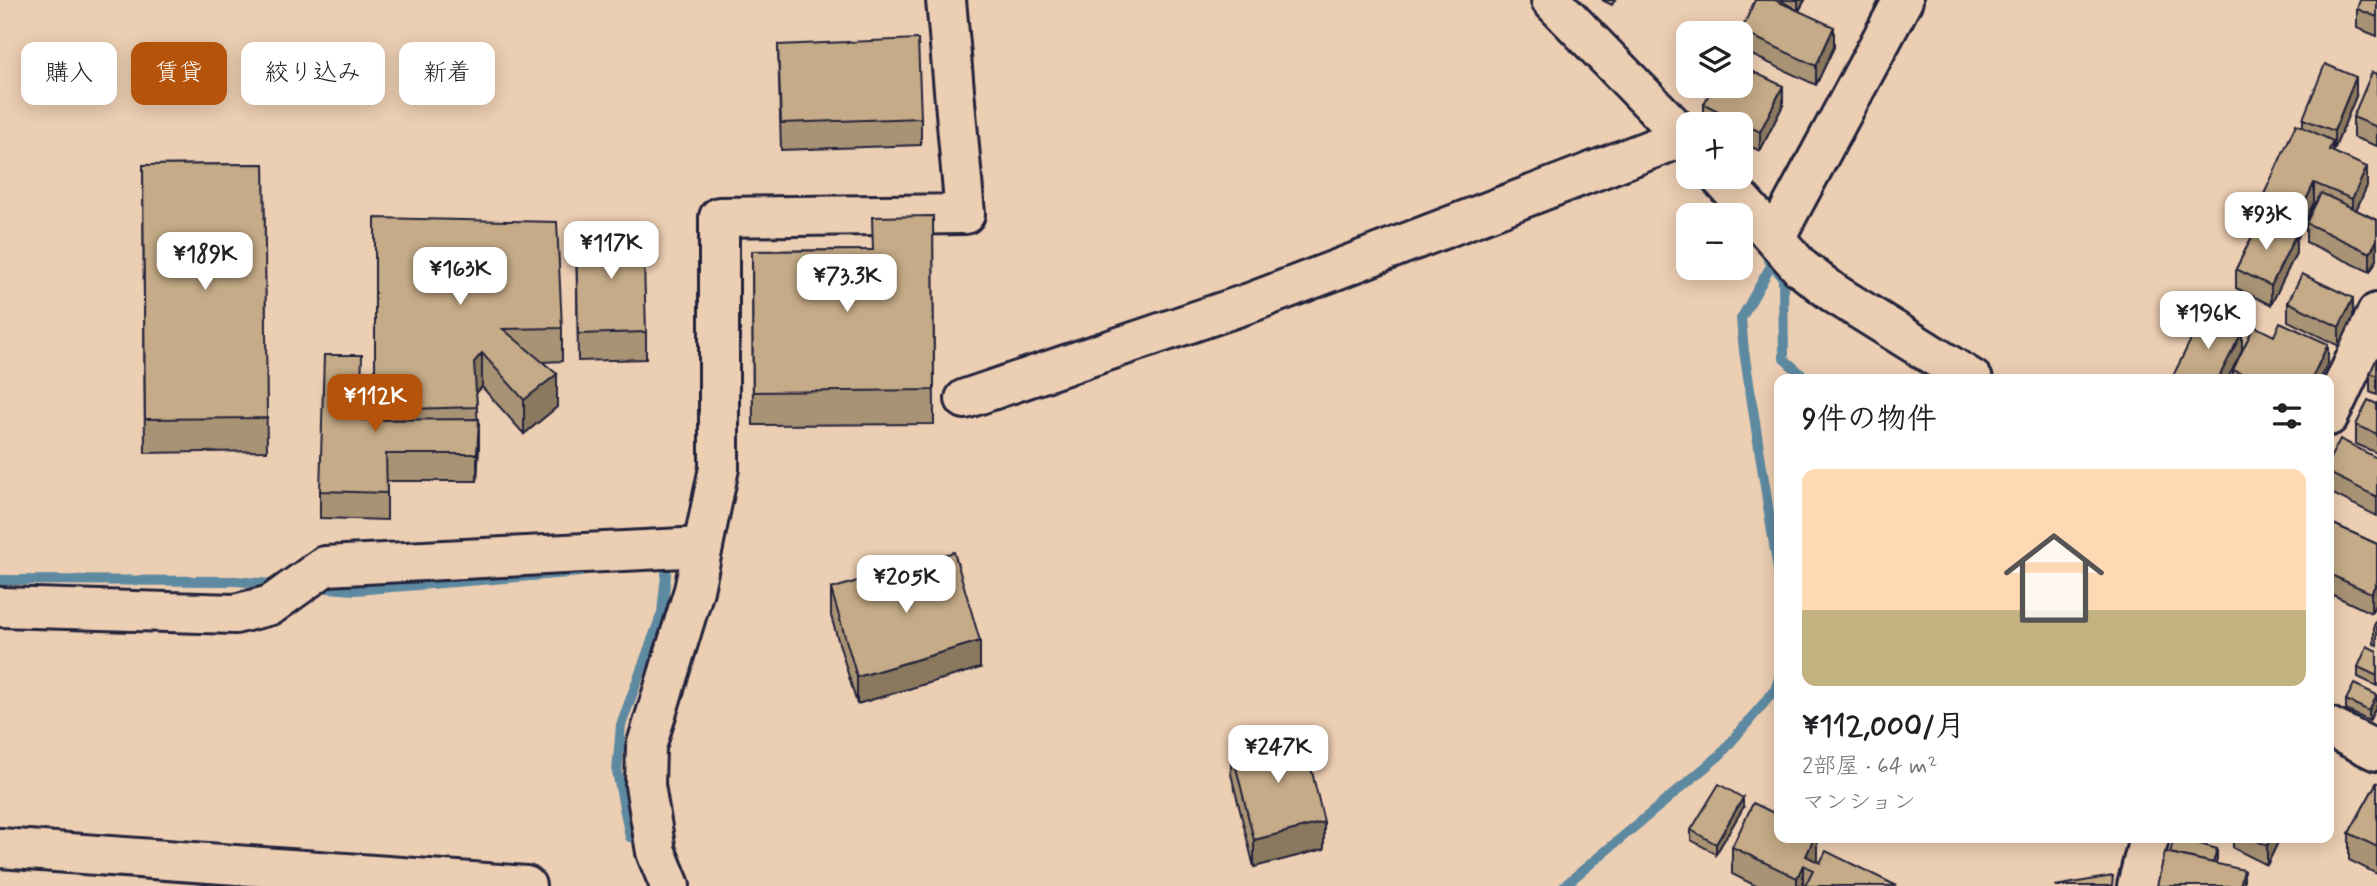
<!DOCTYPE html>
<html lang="ja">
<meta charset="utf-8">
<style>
:root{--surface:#fff;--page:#f2f2f2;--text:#202124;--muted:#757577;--accent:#b45309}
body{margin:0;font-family:Mynerve,"Klee One",sans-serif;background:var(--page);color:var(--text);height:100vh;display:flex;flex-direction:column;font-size:26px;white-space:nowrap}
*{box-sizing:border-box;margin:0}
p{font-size:23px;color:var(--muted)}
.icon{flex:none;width:38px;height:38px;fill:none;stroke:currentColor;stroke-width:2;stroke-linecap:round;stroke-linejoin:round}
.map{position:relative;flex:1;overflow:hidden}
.drawer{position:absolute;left:1774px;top:374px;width:560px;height:469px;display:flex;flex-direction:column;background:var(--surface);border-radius:14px;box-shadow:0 4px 18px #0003}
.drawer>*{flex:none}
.guide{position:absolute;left:21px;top:42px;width:665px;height:63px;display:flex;gap:14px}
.controls{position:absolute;left:1676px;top:21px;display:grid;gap:14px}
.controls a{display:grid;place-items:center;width:77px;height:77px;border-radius:14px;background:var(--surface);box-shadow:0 4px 18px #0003;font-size:35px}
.price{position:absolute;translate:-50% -60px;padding:0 16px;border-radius:14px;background:#fff;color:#222;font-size:23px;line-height:46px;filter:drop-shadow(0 2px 4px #0008)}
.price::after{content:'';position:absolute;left:50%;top:42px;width:21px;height:16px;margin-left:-10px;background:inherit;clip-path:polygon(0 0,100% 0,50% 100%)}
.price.selected{background:var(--accent);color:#fff}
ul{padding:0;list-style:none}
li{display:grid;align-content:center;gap:14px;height:371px;padding:0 28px}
li span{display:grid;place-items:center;height:217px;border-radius:14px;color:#555}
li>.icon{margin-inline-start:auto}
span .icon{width:126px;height:126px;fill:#fffc;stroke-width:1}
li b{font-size:30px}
h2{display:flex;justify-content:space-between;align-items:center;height:84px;padding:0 28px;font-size:30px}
.chip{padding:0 24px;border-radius:14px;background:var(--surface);box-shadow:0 4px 18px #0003;font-size:24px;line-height:63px}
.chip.selected{background:var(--accent);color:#fff}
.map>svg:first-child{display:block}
</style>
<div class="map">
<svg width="2377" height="886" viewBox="0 0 2377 886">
<rect width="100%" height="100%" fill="#ecceb2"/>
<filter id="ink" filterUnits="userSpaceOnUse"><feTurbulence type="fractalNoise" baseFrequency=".0143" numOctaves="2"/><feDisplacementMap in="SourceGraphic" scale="14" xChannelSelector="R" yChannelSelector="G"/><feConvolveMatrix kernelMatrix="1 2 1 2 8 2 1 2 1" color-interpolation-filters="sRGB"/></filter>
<g filter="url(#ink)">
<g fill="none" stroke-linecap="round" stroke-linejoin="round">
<g stroke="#5d89a1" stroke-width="10">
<path d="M1672,150L1689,168"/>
<path d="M1697,177L1711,193"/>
<path d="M1768,259L1783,278L1784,359L1808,380"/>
<path d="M1772,264L1741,319L1744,351L1780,583"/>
<path d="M0,580L236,581L281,585"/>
<path d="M314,587L355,590L581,572"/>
<path d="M630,837L617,772L621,725L662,613L667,565L656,566"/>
<path d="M1564,886L1720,755L1775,690L1780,675"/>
</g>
<defs>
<g id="minor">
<path d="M1551,0L1689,142"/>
<path d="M1720,177L1801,268L1835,294L1973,380"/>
<path d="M1775,238L1903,0"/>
<path d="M965,399L1252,302L1683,137"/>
<path d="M2329,416L2377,313"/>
<path d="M0,607L235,614L271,605L325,566L703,547"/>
<path d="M2329,727L2377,751"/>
<path d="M670,886L656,852L645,785L646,747L694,590L719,468V217L965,214L946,0"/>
<path d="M2137,886L2149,838"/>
</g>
<path id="tertiary" d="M0,848L526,886"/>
</defs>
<use href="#minor" stroke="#22223b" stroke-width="44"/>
<use href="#tertiary" stroke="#22223b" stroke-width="44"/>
<use href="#minor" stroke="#ecceb2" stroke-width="38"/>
<use href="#tertiary" stroke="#ecceb2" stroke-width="38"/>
</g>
<g fill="#a99374" stroke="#22223b" stroke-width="2">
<path d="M1602,0H1615L1612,5Z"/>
<path d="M1780,0H1805L1799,11L1834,47L1816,85L1741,50V31L1797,10Z"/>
<path d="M2377,0V36L2357,28V9Z"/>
<path d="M778,45L921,118V145L781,150Z"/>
<path d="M2377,74V146L2353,137V117Z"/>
<path d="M2356,96L2334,150L2333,149V152L2367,186L2356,210L2377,220V259L2370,272L2306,242V223L2316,203L2314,202L2297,239L2296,238V253L2271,305L2236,288V269L2260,220V203L2303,127V119Z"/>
<path d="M1704,104L1783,105L1760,151L1741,142V124H1704Z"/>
<path d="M264,164L267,451L145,453L143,165Z"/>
<path d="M933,216L934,424L753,425L752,251L872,250Z"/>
<path d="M375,218L562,328V361L543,362L557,407L524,434L482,387L476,393L479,446L477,481H387V520L320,518V491L362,382L361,420H375Z"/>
<path d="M576,230L646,332V359L578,361Z"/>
<path d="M2288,302L2353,317L2339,346L2288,321Z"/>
<path d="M2377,358V395L2370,392V373Z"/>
<path d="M2328,363L2320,380H2233V370Z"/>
<path d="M2377,404V453L2356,444V425Z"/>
<path d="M2377,458V516L2329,492V460Z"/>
<path d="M2329,522L2377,544V601L2371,613L2329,593Z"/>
<path d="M831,589L980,668L857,704L831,616Z"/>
<path d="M2377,619V645L2374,644V625Z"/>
<path d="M2377,651V686L2358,677V667Z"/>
<path d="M2346,700L2377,705L2369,721L2346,710Z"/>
<path d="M1231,747L1324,849L1254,867L1231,774Z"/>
<path d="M2377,782V874L2349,860V833Z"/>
<path d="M1743,808L1716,854L1691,840V830Z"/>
<path d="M1817,838L1816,861L1897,886H1756L1732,874V847Z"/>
<path d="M2233,838H2280L2267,865L2233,848Z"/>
</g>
<g fill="#8a785e" stroke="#22223b" stroke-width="2">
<path d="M1799,0H1805L1798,11V1Z"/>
<path d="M1834,27V47L1816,85V66Z"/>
<path d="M2356,77V96L2334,150V131Z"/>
<path d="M1783,86V105L1760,151V132Z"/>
<path d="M2333,141V160L2329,150Z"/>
<path d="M2367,167V186L2352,219V199Z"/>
<path d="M2314,183V202L2297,239V219Z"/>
<path d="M2296,234V253L2271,305V286Z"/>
<path d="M2377,240V259L2370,272V253Z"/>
<path d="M2353,298V317L2339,346V327Z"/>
<path d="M2242,332V351L2227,380L2220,375Z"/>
<path d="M2328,344V363L2320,380H2311Z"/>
<path d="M482,353V387L474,395V362Z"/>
<path d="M557,374V407L524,434V400Z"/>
<path d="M479,419V446L477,481V454Z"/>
<path d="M2377,582V601L2371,613V593Z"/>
<path d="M980,641V668L857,704V677Z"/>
<path d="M2377,695V705L2369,721V711Z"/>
<path d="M1743,798V808L1716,854V844Z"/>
<path d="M1324,822V849L1254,867V840Z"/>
<path d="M1814,838H1817V860L1812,869L1806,856Z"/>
<path d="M2271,838H2280L2267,865V846Z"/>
<path d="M2217,849V859L2212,875V865Z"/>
<path d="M1803,865V886H1797V878Z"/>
<path d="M2244,870V886H2240Z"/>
</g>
<g fill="#c5ab87" stroke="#22223b" stroke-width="2">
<path d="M1755,0H1775L1834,27L1816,66L1741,31Z"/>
<path d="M2360,0H2377V17L2357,9Z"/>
<path d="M918,39L921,118L781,123L778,45Z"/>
<path d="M2325,64L2356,77L2334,131L2303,119Z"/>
<path d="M1741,66L1783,86L1760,132L1704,104L1713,86H1741Z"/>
<path d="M2372,72L2377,74V127L2353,117Z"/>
<path d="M2296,124L2333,141L2329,150L2367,167L2352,199L2314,183L2297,219L2260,203Z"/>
<path d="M264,164L267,418L145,419L143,165Z"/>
<path d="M2321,193L2377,220V240L2370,253L2306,223Z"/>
<path d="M933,216L934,390L753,392L752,251L873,250L872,217Z"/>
<path d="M2262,217L2296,234L2271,286L2236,269Z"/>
<path d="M375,218L557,222L562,328L503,329L557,374L524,400L482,353L474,362L477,407L375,410Z"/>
<path d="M643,228L646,332L578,334L576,230Z"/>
<path d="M2302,274L2353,298L2339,327L2288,302Z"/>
<path d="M2204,313L2242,332L2220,375L2229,380H2171Z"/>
<path d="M2280,322L2328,344L2311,380H2305L2299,377L2297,380H2255L2233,370L2254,326L2274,336Z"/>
<path d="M324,355H362L360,420L479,419L477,454H386L387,493L320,491Z"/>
<path d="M2377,358V376L2370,373Z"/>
<path d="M2368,400L2377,404V434L2356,425Z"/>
<path d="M2340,439L2377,458V497L2329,473V460Z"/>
<path d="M2329,522L2377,544V582L2371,593L2329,574Z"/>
<path d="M954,552L980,641L857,677L831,589Z"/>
<path d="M2367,646L2377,651V676L2358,667Z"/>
<path d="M2354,684L2377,695L2369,711L2346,700Z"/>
<path d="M1302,730L1324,822L1254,840L1231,747Z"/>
<path d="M2377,782V847L2349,833Z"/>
<path d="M1719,784L1743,798L1716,844L1691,830Z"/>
<path d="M1753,803L1780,816V838H1814L1806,856L1820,863L1826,851L1897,886H1805L1813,870L1803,865L1797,878L1732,847Z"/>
<path d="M2174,838H2180L2217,849L2213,863L2170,853Z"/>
<path d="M2252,838H2271L2267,846Z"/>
<path d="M2165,852L2244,870L2240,886H2157Z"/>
<path d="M2113,876L2112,886H2055Z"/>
</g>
</g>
</svg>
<div class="controls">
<a><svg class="icon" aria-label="layers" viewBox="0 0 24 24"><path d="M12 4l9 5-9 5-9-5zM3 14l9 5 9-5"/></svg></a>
<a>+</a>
<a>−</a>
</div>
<b class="price" style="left:2266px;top:252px">¥93K</b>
<b class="price" style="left:611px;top:281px">¥117K</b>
<b class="price" style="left:205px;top:292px">¥189K</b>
<b class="price" style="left:460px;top:307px">¥163K</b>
<b class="price" style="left:847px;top:314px">¥73.3K</b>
<b class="price" style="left:2208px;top:351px">¥196K</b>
<b class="price selected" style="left:375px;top:434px">¥112K</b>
<b class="price" style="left:906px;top:615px">¥205K</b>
<b class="price" style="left:1278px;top:785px">¥247K</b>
<div class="guide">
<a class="chip">購入</a>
<a class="chip selected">賃貸</a>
<a class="chip">絞り込み</a>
<a class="chip">新着</a>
</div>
<section class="drawer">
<h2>9件の物件<svg class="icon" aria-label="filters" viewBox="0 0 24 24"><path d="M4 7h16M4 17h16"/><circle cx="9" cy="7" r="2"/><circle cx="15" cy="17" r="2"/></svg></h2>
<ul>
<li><span style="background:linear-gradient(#ffd9b3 65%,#c2b280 0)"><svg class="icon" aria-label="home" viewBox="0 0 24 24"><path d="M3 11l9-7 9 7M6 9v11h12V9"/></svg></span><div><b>¥112,000/月</b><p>2部屋 · 64 m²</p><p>マンション</p></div></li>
</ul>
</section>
</div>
